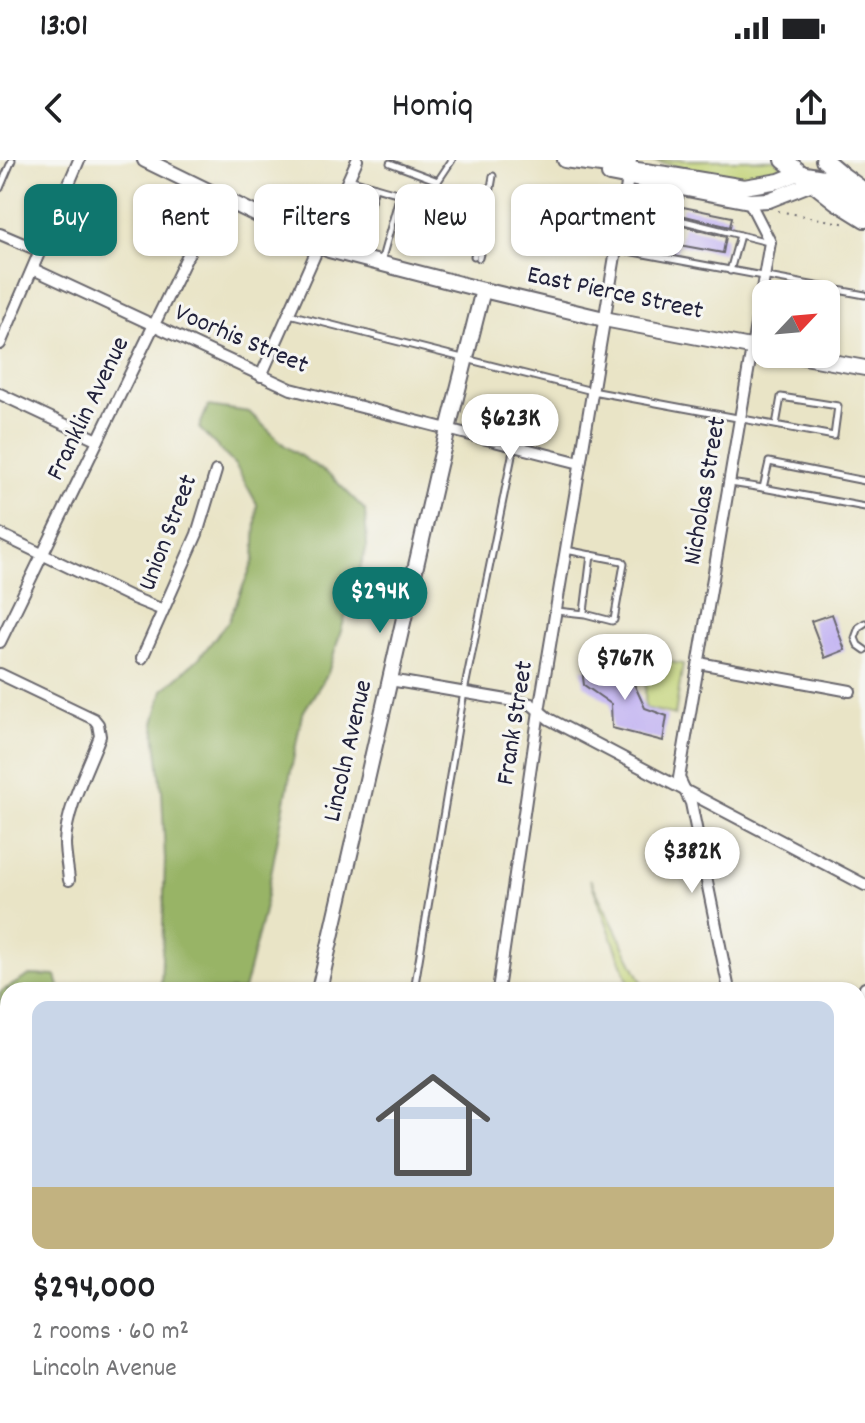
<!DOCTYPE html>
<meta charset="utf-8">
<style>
:root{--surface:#fff;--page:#f6f6f6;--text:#202124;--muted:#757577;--accent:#0f766e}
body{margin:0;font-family:Dekko,sans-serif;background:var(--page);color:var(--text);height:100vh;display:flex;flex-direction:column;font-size:30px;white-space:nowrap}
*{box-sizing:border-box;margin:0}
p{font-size:26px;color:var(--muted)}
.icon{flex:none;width:44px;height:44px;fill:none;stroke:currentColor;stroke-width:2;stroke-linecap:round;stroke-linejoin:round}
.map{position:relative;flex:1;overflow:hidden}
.drawer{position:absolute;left:0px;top:822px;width:866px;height:442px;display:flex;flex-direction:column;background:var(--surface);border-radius:24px 24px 0 0;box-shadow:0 2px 6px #0004}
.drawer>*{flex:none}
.top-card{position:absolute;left:24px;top:24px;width:818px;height:72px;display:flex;gap:16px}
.needle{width:52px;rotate:64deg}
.fabs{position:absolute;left:752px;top:120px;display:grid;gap:16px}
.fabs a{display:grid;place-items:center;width:88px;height:88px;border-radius:16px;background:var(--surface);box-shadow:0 2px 6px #0004;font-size:40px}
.price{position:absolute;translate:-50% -68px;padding:0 18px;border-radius:28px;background:#fff;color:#222;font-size:26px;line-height:52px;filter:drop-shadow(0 2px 4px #0008)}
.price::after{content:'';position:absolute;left:50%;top:48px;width:24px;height:18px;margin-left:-12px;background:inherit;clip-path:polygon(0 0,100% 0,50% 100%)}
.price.selected{background:var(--accent);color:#fff}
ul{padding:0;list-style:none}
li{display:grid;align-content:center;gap:16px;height:424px;padding:0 32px}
li span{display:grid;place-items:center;height:248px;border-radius:16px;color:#555}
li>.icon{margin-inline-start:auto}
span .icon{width:144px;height:144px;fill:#fffc;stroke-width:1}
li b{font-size:34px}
.pill{padding:0 28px;border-radius:16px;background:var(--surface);box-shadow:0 2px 6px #0004;font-size:28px;line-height:72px}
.pill.selected{background:var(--accent);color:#fff}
.status{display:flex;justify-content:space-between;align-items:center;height:56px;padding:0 40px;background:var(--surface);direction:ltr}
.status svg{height:22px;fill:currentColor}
header{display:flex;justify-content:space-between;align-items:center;height:104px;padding:0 32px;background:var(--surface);font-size:36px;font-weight:600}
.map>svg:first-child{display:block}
</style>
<div class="status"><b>13:01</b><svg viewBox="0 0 49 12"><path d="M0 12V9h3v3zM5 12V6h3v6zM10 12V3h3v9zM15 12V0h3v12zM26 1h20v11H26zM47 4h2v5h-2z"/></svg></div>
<header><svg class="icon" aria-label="back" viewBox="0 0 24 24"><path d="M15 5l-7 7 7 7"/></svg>Homiq<svg class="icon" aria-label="share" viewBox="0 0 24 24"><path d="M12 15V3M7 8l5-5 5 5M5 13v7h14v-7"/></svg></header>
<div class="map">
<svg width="865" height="1263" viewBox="0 0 865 1263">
<rect width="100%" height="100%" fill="#f6f6f2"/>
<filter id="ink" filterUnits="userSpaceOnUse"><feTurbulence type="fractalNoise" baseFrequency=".0125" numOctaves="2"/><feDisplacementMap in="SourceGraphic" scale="16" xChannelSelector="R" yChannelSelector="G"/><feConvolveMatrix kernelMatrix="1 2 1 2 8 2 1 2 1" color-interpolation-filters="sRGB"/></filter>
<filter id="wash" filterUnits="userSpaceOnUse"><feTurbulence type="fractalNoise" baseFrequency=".006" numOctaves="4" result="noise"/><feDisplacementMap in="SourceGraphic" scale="32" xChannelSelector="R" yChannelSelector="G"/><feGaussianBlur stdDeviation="1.8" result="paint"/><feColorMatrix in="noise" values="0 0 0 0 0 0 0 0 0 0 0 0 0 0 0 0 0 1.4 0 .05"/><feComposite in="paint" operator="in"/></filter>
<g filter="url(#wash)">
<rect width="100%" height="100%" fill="#e9e4c6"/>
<g fill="#c1d274" stroke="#727a58" stroke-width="2">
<path d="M649,0H775L782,6L781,14L748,22Z"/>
<path d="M646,498L683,504L675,555L645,548Z"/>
<path d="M590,719L646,830H629V823Z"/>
<path d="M316,1256H425L426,1263H300Z"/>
</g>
<g fill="#98b466" stroke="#5d6b50" stroke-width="2">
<path d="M208,246L249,252L284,285L331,316L365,350L367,386L328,513L302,554L263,755L244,830H161L165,700L162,631L154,563L163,530L199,498L229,460L254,400L257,344L236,306L199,268Z"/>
<path d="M30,815L56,816L60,830H8V1056L0,1065V832Z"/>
<path d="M8,1156V1256H214L215,1263H0V1162Z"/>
</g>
<g id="blocks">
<g fill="#bcabf2">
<path d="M683,47L732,57L730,67L681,55Z"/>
<path d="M683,66L726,77L723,93L679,85Z"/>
<path d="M656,80L678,84L676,94L653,90Z"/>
<path d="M832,454L845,490L825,498L811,461Z"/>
<path d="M624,502L645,548L667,556L663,581L612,568L611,544L584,525L582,509L606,511Z"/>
</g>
</g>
</g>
<g filter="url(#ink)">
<use href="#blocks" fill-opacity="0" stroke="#68666c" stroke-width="2"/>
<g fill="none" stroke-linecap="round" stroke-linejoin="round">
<defs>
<g id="lane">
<path d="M390,3L438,21L452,0"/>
<path d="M349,19C364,23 414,41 426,36C432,34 435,26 438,21"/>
<path d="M0,28L12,0"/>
<path d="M664,56L768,82"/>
<path d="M617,89L865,135"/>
<path d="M643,94L654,71L680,37L681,30"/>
<path d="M356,95L375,27"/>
<path d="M474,96L483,55L487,46"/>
<path d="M479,98L487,66L488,45L493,16"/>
<path d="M381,102L400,34"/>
<path d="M730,111L740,75"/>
<path d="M289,154L592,231L834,276L838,246L781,237L776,265"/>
<path d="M730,323L763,328L769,302L865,321"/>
<path d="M763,328L865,347"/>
<path d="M566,390L591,395"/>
<path d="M557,451L585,454L612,461L614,460L624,404L622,401L591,395L584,452L585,454"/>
<path d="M865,463L859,467L855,478L858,485L865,490"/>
<path d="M414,830L464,532L514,286"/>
</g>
<g id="street">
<path d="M0,74L40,91"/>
<path d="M33,109L291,229L580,303"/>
<path d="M0,184L79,0"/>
<path d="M261,216L357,0"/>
<path d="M0,234L98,280"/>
<path d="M0,374L133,438L163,450"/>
<path d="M0,482L217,35"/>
<path d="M142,498L197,374L216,311"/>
<path d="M699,503L850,531"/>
<path d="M0,514L94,559L98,564L100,576C88,608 66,649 65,683C65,695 68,708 69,720"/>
<path d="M390,520L531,544L549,559L865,725"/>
<path d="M498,830L539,551L631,0"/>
<path d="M729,830L691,643L679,618L770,82L749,41"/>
<path d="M858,841L865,828"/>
<path d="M858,1061L865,1064"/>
<path d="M438,1256L439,1263"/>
<path d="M686,1256L691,1263"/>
<path d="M775,1256L779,1263"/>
</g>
<g id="secondary">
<path d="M145,0L329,90L483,130L604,159L766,190"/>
<path d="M565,0L666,14L744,27L779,21L799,13L823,17L865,45"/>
<path d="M609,14L749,41L769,40L812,23"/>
<path d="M788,194L865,208"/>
<path d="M319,830L439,305L483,130"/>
<path d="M281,1263L282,1256"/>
</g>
<g id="primary">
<path d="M784,0L836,41L865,59"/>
<path d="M824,0L843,16L865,32"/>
</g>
</defs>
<use href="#lane" stroke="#68666c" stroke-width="9"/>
<use href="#street" stroke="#68666c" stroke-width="14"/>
<use href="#secondary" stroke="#68666c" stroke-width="18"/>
<use href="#primary" stroke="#68666c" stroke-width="20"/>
<path stroke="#68666c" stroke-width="2" stroke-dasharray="2 6" stroke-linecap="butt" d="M778,51L847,64"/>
<use href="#lane" stroke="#fff" stroke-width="5"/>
<use href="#street" stroke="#fff" stroke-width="10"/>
<use href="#secondary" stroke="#fff" stroke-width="14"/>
<use href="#primary" stroke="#fff" stroke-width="16"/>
</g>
</g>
<g text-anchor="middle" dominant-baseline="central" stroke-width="6" stroke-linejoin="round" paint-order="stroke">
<g font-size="26" fill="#22223b" stroke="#f6f6f2">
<text transform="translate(615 134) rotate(12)">East Pierce Street</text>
<text transform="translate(241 180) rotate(23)">Voorhis Street</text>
<text transform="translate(89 249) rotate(-64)">Franklin Avenue</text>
<text transform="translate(706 331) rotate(-80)">Nicholas Street</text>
<text transform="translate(169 373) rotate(-69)">Union Street</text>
<text transform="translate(516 563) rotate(-81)">Frank Street</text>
<text transform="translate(349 591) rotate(-77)">Lincoln Avenue</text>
</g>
</g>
</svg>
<div class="fabs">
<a><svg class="needle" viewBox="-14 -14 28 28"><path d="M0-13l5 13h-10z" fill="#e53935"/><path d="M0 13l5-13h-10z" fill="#757577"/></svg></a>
</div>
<b class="price" style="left:510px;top:302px">$623K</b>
<b class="price selected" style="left:380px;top:475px">$294K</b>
<b class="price" style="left:625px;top:542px">$767K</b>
<b class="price" style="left:692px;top:735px">$382K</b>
<div class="top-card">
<a class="pill selected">Buy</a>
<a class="pill">Rent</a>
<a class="pill">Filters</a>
<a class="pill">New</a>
<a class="pill">Apartment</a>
</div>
<section class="drawer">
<ul>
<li><span style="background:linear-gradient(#c9d6e8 75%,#c2b280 0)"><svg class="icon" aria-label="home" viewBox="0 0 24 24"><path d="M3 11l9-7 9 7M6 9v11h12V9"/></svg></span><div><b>$294,000</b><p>2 rooms · 60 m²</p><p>Lincoln Avenue</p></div></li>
</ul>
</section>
</div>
